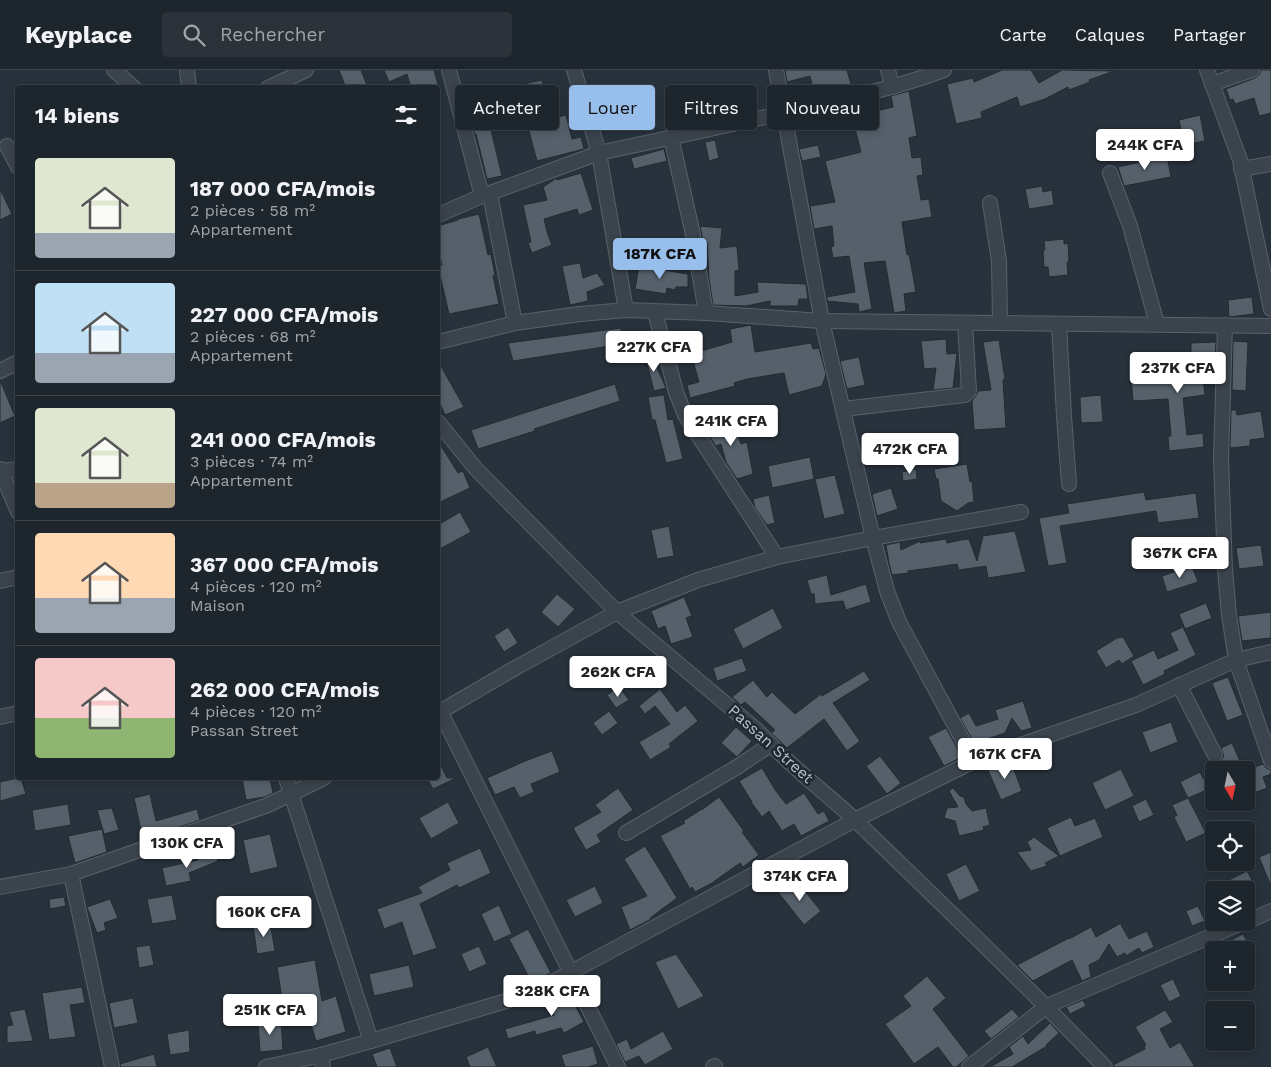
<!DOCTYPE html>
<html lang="fr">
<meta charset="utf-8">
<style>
:root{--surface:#1e262d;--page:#2b3239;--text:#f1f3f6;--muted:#a1a5aa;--line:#3c4349;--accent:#98bfeb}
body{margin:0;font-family:"Work Sans",sans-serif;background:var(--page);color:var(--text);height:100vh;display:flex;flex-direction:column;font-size:19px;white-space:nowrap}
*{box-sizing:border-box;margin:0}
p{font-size:16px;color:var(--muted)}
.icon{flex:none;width:28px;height:28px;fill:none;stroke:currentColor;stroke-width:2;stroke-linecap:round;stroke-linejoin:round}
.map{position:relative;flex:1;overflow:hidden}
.side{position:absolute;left:15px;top:15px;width:425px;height:695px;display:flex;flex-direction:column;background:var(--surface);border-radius:5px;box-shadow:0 2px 8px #0003,0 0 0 1px var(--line)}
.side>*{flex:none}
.guide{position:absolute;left:455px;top:15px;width:475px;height:45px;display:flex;gap:10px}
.needle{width:32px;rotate:171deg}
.tools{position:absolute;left:1205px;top:691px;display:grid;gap:10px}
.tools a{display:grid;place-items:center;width:50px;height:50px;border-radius:5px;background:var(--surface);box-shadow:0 2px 8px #0003,0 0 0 1px var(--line);font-size:25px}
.price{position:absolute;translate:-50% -42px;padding:0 11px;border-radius:5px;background:#fff;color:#222;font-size:16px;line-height:32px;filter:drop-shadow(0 1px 2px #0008)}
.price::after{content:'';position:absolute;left:50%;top:30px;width:15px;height:11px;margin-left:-8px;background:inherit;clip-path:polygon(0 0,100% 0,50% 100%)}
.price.active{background:var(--accent);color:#111}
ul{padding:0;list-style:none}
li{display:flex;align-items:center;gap:15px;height:125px;padding:0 20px}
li+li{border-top:1px solid var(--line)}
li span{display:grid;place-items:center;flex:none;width:140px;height:100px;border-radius:5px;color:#555}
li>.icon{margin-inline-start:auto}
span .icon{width:60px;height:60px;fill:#fffc;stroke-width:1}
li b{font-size:21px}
h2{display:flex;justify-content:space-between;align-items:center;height:60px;padding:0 20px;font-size:21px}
.pill{padding:0 18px;border-radius:5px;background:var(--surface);box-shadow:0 2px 8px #0003,0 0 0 1px var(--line);font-size:18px;line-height:45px}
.pill.active{background:var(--accent);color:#111}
header{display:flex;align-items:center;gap:30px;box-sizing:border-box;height:70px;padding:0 25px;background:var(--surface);border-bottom:1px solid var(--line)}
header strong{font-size:24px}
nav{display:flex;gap:28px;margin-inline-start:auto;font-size:18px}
.search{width:350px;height:45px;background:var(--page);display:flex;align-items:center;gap:12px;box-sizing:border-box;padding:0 18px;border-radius:5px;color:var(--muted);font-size:19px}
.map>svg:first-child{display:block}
</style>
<header>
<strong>Keyplace</strong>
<div class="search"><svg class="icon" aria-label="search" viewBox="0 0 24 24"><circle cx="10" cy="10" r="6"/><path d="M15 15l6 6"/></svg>Rechercher</div>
<nav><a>Carte</a><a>Calques</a><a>Partager</a></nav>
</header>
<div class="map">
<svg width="1271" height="997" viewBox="0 0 1271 997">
<rect width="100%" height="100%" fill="#28323c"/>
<g fill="#55606b" stroke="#222b33">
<path d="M339,0H361L368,18H346Z"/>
<path d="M384,0H434L439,18H411L407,4L389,12Z"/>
<path d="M785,0H847L852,18L815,27L810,6L787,12Z"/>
<path d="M1002,0H1031L1039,13L1062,0L1114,1L1089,10L1090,12L1069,20L1068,17L1045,29L1020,37L1017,27L981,42L982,48L956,54L947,14L973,8L974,12Z"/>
<path d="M1261,0H1271V43L1259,46L1254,28L1235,34L1233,29L1230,30L1226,19L1255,8L1259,5Z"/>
<path d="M542,10L550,49L566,45L572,69L581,67L584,79L537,91L526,50L519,15Z"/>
<path d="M909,21L917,66L909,68L912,88L921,87L923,105L917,106L921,130L929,129L932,147L902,152L907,185L909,184L916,222L904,224L906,241L894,243L885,191L864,193L872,239L859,242L858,234L827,231V227L855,222L849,186L833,188L831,177L834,176L832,156L814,159L810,136L835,132L825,91L861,82L852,47L893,37L891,26Z"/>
<path d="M842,38L843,40L821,45L824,55L807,60L803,47Z"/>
<path d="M492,43L496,59L491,60L502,106L487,109L476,64L475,65L471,48Z"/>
<path d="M1200,45L1205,71L1184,75L1179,50Z"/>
<path d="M715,70L719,88L709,91L705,72Z"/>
<path d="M818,75L821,87L802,91L799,79Z"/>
<path d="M664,79L667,91L634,99L631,88Z"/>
<path d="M1167,86L1171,107L1124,116L1118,97Z"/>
<path d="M581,103L593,140L579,145L577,139L544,149L548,165L552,175L532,183L528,173L531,172L523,135L547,130L543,117L557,108V110Z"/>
<path d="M1042,116L1043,122L1052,120L1054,135L1029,139L1025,119Z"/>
<path d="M0,119L12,144L0,150Z"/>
<path d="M479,144L488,185L491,184L495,205L493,206L499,234L449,244L438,196L442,195L438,179V156L458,150V149Z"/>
<path d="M700,156L722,158L720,178L737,176L739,200L735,201V226L758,222L757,212L806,214L808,229H799L798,236H770V231L746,236L713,235L709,209L707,172L703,171Z"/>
<path d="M1064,169V174L1068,173L1069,192H1067L1068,205L1049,207L1048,197H1044L1043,180H1045L1044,171Z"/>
<path d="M580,193L583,208L597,203L605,215L587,222L588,231L570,235L562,196Z"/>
<path d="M639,196L688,204V217H676L675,220L667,218L666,224L635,219Z"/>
<path d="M1252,227L1254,244L1229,247L1228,230Z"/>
<path d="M751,255L755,282L811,273L813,279L819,278L826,304L822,316L789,325L784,303L747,309L734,313L735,316L690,328L687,315L699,312L691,284L732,272L730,259Z"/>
<path d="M621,258L623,274L513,291L508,273Z"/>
<path d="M685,269L690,287L677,290L672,272Z"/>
<path d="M946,269L947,284L957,283L953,318L933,320L936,298L924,299L921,271Z"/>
<path d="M999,270L1005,309L1003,310L1006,358L974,360L972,331L977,324L978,321L991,320L983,272Z"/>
<path d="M1233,271L1248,272L1246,321L1232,320Z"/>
<path d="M1216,272L1215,290H1201L1205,325L1183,328L1187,365L1203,363L1204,377L1169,381L1168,366H1171L1168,329L1133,331L1131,307L1162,305V300L1191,296V273Z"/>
<path d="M649,280L666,318L654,321L644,282Z"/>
<path d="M859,287L865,315L847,319L840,291Z"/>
<path d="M438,291L464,337L445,345L438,329Z"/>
<path d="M0,310L15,346L0,353Z"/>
<path d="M615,314L620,331L534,359L535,361L478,379L471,360Z"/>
<path d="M664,325L668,350L673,349L683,389L666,393L655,350H652L648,327Z"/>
<path d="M1101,325L1103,352L1081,353L1080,327Z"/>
<path d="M1231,340H1236L1237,345L1261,341L1265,368L1250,370V376L1230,378Z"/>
<path d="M731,347L741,374L747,372L753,404L737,409L726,392L721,374L716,376L703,357Z"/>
<path d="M438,371L458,403L463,401L470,418L438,433Z"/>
<path d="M810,387L814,409L772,418L768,396Z"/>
<path d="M967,394L970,412L972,411L974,432L968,433L957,441L941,431L938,409H936L934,399Z"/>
<path d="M916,399L917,409L903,411L902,402Z"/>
<path d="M835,405L845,444L824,449L815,409Z"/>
<path d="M891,418L898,439L877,446L872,424Z"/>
<path d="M1144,422L1146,430L1196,423L1199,448L1158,453L1156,441L1060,456L1067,493L1048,496L1039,448L1069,443L1067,434Z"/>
<path d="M769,425L775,453L767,455L755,438L753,429Z"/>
<path d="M460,442L471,462L438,480V455Z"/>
<path d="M669,456L674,486L657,489L651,460Z"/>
<path d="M1015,461L1026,502L988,508L986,496L959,500L957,494L931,498L908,501V503L892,505L889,493L886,475L900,472L901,480L920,471V473L946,469L947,473L961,470L969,469L977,491L983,466Z"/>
<path d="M1261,475L1264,496L1239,499L1236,478Z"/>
<path d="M1192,496L1198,512L1167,522L1162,506Z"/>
<path d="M827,505L831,525L866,514L871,532L846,540L843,531L815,534L814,524H811L807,510Z"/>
<path d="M557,524L575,539L558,557L541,542Z"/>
<path d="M684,527L692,546L686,548L693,567L671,574L665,556L658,559L651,541Z"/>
<path d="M1206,533L1212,548L1185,559L1179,544Z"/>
<path d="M773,538L783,558L743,579L733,559Z"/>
<path d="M1271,542V568L1242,571L1238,546Z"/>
<path d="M508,557L518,573L504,582L494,566Z"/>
<path d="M1183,557L1196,585L1164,601L1165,604L1143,615L1131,591L1154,580L1158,589L1178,580L1170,563Z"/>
<path d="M1123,567L1134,586L1122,594L1119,590L1106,598L1096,581L1117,568Z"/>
<path d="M742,588L747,601L717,611L713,598Z"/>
<path d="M864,601L870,610L833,633L860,671L847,681L824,649L787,678L771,663L775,660L745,632L741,635L732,627L753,610L767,627L772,622L795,644L821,624L822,626Z"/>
<path d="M1228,607L1243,645L1227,651L1212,613Z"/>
<path d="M619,617L629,630L616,638L607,625Z"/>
<path d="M660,619L677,642L685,635L698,651L669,674L671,677L650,690L639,672L670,654L655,636L645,644L639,636Z"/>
<path d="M1023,631L1032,658L1021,661L1012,648L1005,663L984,670L985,673V677L978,680L960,648L969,643L976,656L998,649L995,640Z"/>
<path d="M609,641L618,653L602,665L593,653Z"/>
<path d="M1171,652L1178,672L1150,683L1142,662Z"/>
<path d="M736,657L752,671L737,687L721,673Z"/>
<path d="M946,658L962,687L944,696L928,667Z"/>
<path d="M1232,673L1244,700H1223L1220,692L1224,686L1221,678Z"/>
<path d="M552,681L560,702L531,714L534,722L520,728L514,717L495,725L487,708L525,691Z"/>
<path d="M880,686L901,713L887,724L866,696Z"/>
<path d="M438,689L447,708H456L433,719L427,708H438Z"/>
<path d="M1011,692L1022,721L1001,730L987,698Z"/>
<path d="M1263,694L1266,698L1271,700V704L1263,707L1267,718L1246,726V700Z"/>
<path d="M762,698L776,721L786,734L804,723L818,744L824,741L829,751L801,766L794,754L782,761L769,741L762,747L751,732H752L739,711Z"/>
<path d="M1121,699L1134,726L1105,740L1092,713Z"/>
<path d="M1200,702L1209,719L1188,728L1206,763L1186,772L1174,747L1177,745L1172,735L1188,728L1180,712Z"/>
<path d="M18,708H21L26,724L0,731V712Z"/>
<path d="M242,708H270L273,723L265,727L246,730Z"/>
<path d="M618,718L633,740L597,765L601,772L586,780L573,758L601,742L595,735Z"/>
<path d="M953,718L960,726L964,727L966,734L972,741L986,738L990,755L983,757L984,760L959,766L955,751L944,748L947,738L958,737L949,721Z"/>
<path d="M150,724L156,751L197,739L200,750L143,770L134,728Z"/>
<path d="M719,727L744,761L742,762L759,785L743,797L740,793L712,813L695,822L692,817L690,819L660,766L685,753L683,751L702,739H703Z"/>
<path d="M1146,729L1154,745L1139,752L1132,736Z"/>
<path d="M448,732L459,753L431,769L419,748Z"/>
<path d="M68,734L71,755L35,761L32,740Z"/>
<path d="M112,738L119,760L104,764L97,740Z"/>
<path d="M1071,747L1075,756L1095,748L1103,767L1060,786L1047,758Z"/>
<path d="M102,759L107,782L75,793L68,766Z"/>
<path d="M270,764L278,797L250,804L243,770Z"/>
<path d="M1034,767L1059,786L1045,793L1047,796L1031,801L1017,782L1031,780L1027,772Z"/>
<path d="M645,776L677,828L650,848L651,849L630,860L621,837L647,826L624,789Z"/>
<path d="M480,778L491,803L459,818L457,815L420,834L437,878L413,886L402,852L384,859L377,839L422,823L418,817L450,800L447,793Z"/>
<path d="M212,780L215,786H216L218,791L189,803L191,811L166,816L162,798L198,790L196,786Z"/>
<path d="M1271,782V816L1259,787Z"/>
<path d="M966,794L980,821L959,831L946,804Z"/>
<path d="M1247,801L1255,816L1247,820H1209Z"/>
<path d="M795,809L821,841L804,855L778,822Z"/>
<path d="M595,816L603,833L575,847L566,830Z"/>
<path d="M172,825L177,850L152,854L147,829Z"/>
<path d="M64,827L66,836L50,839L49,829Z"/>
<path d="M110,829L118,848L104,853L106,860L97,863L87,837Z"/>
<path d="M499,835L512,864L494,872L481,844Z"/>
<path d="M1198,836L1205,851L1192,856L1186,841Z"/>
<path d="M270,852L275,881L257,884L253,854Z"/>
<path d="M1123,852L1121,855L1129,869L1147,861L1154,877L1142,883L1139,878L1126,886L1125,883L1117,887L1109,874L1099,890L1089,895L1091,907L1082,911L1072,890L1033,911L1017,895L1069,868V869L1091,857L1096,867Z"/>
<path d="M528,859L551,903L532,913L509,869Z"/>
<path d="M1243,864L1250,877L1243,880H1216L1232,871L1231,870Z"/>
<path d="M150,875L154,895L139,898L136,877Z"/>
<path d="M479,876L487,894L469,902L461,884Z"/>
<path d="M676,884L704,926L678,939L655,892Z"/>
<path d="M315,890L322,931L336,926L346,962L316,971L302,925L282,929L277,897Z"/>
<path d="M409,895L414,917L374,926L369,904Z"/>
<path d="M927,906L946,928L933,939L969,986L956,997H953L938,977L914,994L885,954L911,936L903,926Z"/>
<path d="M1173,909L1181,926L1169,932L1160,915Z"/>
<path d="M82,917L85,933L70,935L76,967L49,970L42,923Z"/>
<path d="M560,918L563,924L568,922L584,952L564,963L561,958L536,965L535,961L508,969L505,959L554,945L544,926Z"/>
<path d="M133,928L138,953L114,958L109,933Z"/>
<path d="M1083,930L1086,936L1070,944L1066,937Z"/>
<path d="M25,939L33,971L7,973V956L13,955L9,942Z"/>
<path d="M1012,939L1019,947L991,969L984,961Z"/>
<path d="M1165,940L1173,952L1160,959L1170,978L1180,972L1195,997H1114L1113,995L1145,979L1144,976L1146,975L1135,957Z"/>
<path d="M281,950L283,980L260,982L258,952Z"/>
<path d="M1050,953L1059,963L1046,975L1047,976L1012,997H990L1013,984L1009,977L1023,966L1028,974Z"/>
<path d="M189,960L190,982L170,985L167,964Z"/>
<path d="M663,961L673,979L645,995L639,986L625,992L616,974L627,969L631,979Z"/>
<path d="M593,976L598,994L588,997H565L561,985Z"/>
<path d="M488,977L497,997H470L466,987Z"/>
<path d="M390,978L397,997H377L372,984Z"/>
<path d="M154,984L157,997H121L120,994Z"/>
</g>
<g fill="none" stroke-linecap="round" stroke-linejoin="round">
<defs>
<g id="minor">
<path d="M114,0L134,18"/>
<path d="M187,0L189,18"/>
<path d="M449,0L482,126"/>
<path d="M574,0L599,83L626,240"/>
<path d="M776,0L822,251L873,468L887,521L899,552L974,691"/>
<path d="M888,0L892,17"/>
<path d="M1207,0L1240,90L1271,239"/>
<path d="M1212,14L1252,0"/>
<path d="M268,18L306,0"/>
<path d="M671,67L692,160L706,243"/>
<path d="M7,76L18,97"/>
<path d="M1241,99L1271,94"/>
<path d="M1110,103L1130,156L1157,254"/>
<path d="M490,124L515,253"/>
<path d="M990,133L999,191L1000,253"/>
<path d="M438,145L482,126L599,83L784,43L892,17L927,6L944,0"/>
<path d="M655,242L676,322L685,345L777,487"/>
<path d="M1059,254L1064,346L1069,414"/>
<path d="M1225,255L1221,389L1225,499L1229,545L1236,590L1271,691"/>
<path d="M438,272L515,253L580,244L626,240L706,243L822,251L1271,256"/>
<path d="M0,301L18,292"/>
<path d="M843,339L965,325L969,321L965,253"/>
<path d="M438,352L476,399L617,542L758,661C787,694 824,721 856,751C940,832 1024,913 1105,997"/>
<path d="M0,399L18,442"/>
<path d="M1,401L18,399"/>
<path d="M0,511L18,507"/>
<path d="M1179,615L1215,685"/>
<path d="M440,641L618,997"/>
<path d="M438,643L517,597L617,542L698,510L777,487L873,468L1021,442"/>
<path d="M0,647L18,643"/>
<path d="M286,708L371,971"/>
<path d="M626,763L737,697L770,675"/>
<path d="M71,804L112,997"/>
<path d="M0,817L71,804L268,735L324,708"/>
<path d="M1246,852L1271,841"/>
<path d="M321,985L323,997"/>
<path d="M266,997L321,985L371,971L530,924L855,750L974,691L1136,635L1236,590L1271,582"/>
<path d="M713,997L715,996"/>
<path d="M969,997L1047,936L1244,852"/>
</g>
</defs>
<use href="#minor" stroke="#59626a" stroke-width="16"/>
<use href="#minor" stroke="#3b444c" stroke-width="14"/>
</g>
<g text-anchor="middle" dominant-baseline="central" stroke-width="5" stroke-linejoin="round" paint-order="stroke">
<g font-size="16" fill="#b7bfc7" stroke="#202931">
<text transform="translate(771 674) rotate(42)">Passan Street</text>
</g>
</g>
</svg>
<div class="tools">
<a><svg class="needle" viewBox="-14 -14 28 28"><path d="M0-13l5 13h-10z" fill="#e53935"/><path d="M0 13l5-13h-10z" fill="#a1a5aa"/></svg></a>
<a><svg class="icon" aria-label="locate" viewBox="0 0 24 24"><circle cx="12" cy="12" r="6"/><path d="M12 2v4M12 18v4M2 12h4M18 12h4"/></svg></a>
<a><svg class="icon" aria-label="layers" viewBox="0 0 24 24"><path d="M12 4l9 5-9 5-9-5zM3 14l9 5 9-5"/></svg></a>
<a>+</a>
<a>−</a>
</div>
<b class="price" style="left:1145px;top:101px">244K CFA</b>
<b class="price active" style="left:660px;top:210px">187K CFA</b>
<b class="price" style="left:654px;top:303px">227K CFA</b>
<b class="price" style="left:1178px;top:324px">237K CFA</b>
<b class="price" style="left:731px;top:377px">241K CFA</b>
<b class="price" style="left:910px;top:405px">472K CFA</b>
<b class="price" style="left:1180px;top:509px">367K CFA</b>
<b class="price" style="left:618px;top:628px">262K CFA</b>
<b class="price" style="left:1005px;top:710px">167K CFA</b>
<b class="price" style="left:187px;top:799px">130K CFA</b>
<b class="price" style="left:800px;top:832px">374K CFA</b>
<b class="price" style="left:264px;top:868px">160K CFA</b>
<b class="price" style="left:552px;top:947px">328K CFA</b>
<b class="price" style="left:270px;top:966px">251K CFA</b>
<div class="guide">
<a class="pill">Acheter</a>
<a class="pill active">Louer</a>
<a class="pill">Filtres</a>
<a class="pill">Nouveau</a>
</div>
<section class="side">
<h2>14 biens<svg class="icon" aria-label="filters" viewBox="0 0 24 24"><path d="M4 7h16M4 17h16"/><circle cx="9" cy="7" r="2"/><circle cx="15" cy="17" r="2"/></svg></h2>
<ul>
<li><span style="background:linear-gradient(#dfe7d0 75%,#9aa5b1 0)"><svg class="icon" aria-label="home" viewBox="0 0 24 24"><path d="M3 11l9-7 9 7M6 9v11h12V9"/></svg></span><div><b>187 000 CFA/mois</b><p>2 pièces · 58 m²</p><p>Appartement</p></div></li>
<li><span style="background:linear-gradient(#bfe0f5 70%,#9aa5b1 0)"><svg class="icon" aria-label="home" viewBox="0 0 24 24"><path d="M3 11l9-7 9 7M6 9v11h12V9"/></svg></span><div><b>227 000 CFA/mois</b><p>2 pièces · 68 m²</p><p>Appartement</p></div></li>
<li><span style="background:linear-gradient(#dfe7d0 75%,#b9a48a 0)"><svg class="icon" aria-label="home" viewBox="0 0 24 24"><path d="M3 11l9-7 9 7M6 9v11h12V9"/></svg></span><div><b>241 000 CFA/mois</b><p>3 pièces · 74 m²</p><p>Appartement</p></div></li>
<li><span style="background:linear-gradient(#ffd9b3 65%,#9aa5b1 0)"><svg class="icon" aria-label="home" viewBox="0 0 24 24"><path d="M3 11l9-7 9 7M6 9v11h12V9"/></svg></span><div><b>367 000 CFA/mois</b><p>4 pièces · 120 m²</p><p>Maison</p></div></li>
<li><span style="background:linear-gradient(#f6c9c9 60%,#8fb573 0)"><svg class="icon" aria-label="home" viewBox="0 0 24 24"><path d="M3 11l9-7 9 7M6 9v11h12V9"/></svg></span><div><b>262 000 CFA/mois</b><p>4 pièces · 120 m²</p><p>Passan Street</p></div></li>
</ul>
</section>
</div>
